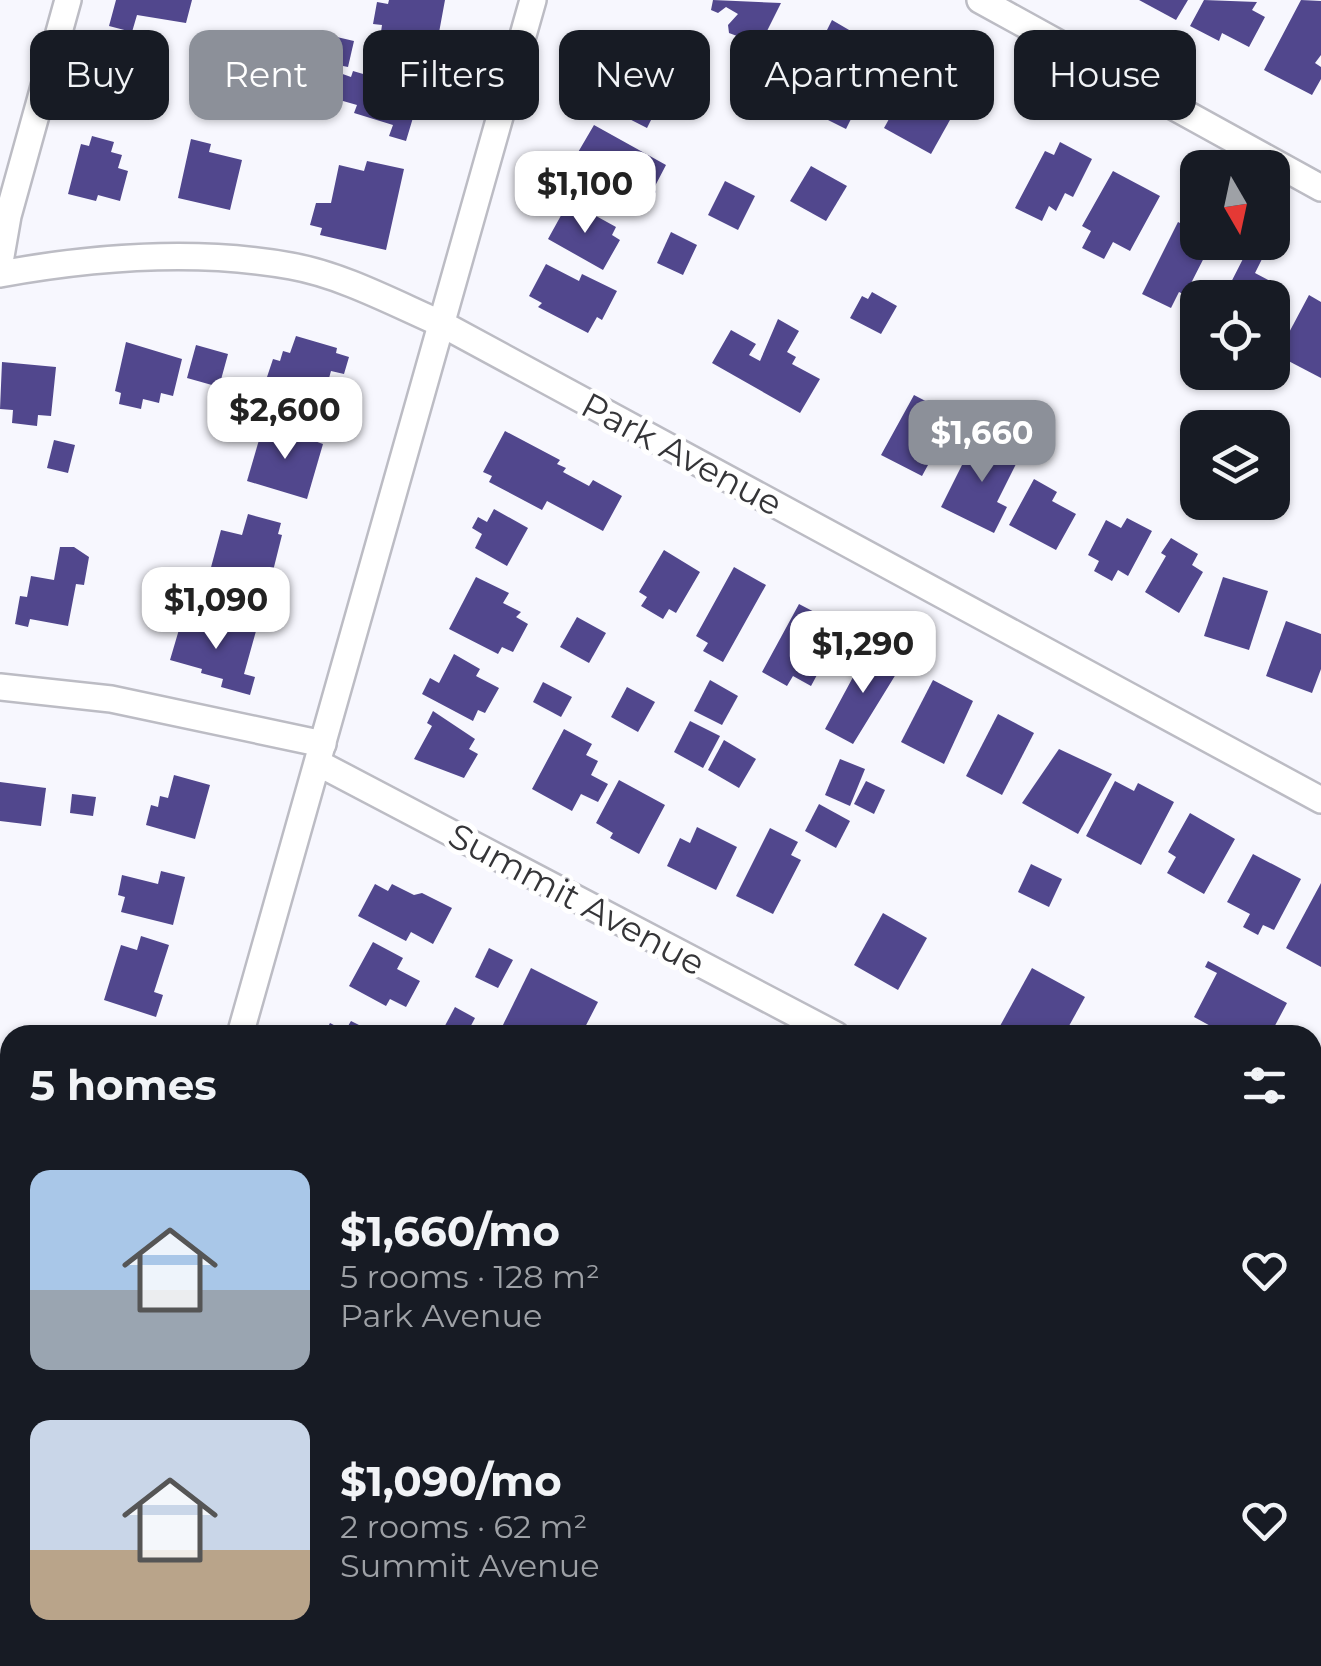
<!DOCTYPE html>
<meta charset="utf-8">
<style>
:root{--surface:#171b24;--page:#20242c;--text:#f1f3f6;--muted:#9ea1a6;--accent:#8c9099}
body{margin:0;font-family:Montserrat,sans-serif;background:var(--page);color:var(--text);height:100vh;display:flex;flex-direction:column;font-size:38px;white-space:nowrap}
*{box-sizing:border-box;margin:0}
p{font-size:32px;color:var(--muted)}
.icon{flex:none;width:55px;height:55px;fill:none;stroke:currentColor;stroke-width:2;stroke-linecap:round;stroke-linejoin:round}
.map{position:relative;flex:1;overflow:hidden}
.sheet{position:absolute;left:0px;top:1025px;width:1322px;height:642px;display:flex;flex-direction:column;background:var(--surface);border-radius:30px 30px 0 0;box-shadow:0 2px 8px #0004}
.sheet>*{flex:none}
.guide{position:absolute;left:30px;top:30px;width:1262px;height:90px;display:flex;gap:20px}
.needle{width:65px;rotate:171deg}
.tools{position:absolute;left:1180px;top:150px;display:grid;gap:20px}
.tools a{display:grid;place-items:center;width:110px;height:110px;border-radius:20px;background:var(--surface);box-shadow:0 2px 8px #0004;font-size:50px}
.price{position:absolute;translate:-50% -85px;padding:0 22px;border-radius:20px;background:#fff;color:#222;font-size:32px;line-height:65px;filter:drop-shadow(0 2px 5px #0008)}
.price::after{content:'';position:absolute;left:50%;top:60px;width:30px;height:22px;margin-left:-15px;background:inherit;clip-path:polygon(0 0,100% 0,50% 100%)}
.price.active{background:var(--accent);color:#fff}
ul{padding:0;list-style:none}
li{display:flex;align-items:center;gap:30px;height:250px;padding:0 30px}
li span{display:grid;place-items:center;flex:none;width:280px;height:200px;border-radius:20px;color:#555}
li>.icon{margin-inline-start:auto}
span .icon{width:120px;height:120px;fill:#fffc;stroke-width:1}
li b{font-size:42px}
h2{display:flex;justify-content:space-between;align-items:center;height:120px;padding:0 30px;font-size:42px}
.tag{padding:0 35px;border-radius:20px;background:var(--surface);box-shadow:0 2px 8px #0004;font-size:35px;line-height:90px}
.tag.active{background:var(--accent);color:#fff}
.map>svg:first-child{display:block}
</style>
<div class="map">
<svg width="1321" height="1666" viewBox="0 0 1321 1666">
<rect width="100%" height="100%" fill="#f7f7fe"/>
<g fill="#51478d">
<path d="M116,0H192L186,23L137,15L132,32L109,26Z"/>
<path d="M389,0H445L438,38L426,35L424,48L380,39L382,25L373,24L377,2L388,4Z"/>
<path d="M713,0L781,3L753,59L731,48L737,36L729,33L728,25L738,14L726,7L718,13L711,10Z"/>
<path d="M1139,0H1188L1176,20Z"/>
<path d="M1204,0L1257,2L1252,10L1265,17L1249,47L1222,33L1219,41L1190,26Z"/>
<path d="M1301,0L1321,1V55L1315,63L1321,67V79L1312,95L1264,70Z"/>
<path d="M832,20L897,58L865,119L854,113L846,129L804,108L831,57L817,50Z"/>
<path d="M324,34L354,41L348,67L318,61Z"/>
<path d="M628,44L664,63L656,78L669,84L647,128L598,103Z"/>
<path d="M918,67L965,93L931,154L884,128Z"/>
<path d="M353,71L421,91L406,141L389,136L393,125L354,113L357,105L329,97L337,72L351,77Z"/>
<path d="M594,125L666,165L654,188L656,192L643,207L570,166Z"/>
<path d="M92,136L114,142L111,152L122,155L118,168L128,171L120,201L98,195L96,201L68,194L81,144L89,146Z"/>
<path d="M191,139L211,144L209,152L242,160L230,210L178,198Z"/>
<path d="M1060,142L1092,159L1073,197L1065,193L1056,211L1049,206L1042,221L1015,208L1045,151L1054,155Z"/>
<path d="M367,161L404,169L386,250L320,235L322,228L310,225L316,203H331L339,165L364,171Z"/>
<path d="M811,166L847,186L826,221L790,201Z"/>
<path d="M1113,171L1160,196L1130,251L1113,242L1104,259L1082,248L1091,231L1082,226Z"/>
<path d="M725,181L755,196L738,230L708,215Z"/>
<path d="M569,201L616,227L612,235L620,240L603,270L548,239Z"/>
<path d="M1178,222L1196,231L1192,237L1198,242L1210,246L1185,295L1179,292L1171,308L1142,294Z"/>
<path d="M671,232L697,245L683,275L657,263Z"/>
<path d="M1247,251L1262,259L1255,273L1274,283L1267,298H1223Z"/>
<path d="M546,264L579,281L582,274L617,291L602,320L597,317L588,333L538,307L542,303L529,296Z"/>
<path d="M872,292L897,306L881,334L850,318L862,296L868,299Z"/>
<path d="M1309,295L1321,302V378L1277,355Z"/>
<path d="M778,319L799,331L787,352L796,357L792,364L820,379L800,413L712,363L731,330L756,344L749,355L760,361Z"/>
<path d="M296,336L337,348L336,353L349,357L344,374L331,371L324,396L266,380L273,359L280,361L283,351L290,353Z"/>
<path d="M126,342L182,359L173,396L161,393L159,403L143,399L141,409L119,404L121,393L115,391Z"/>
<path d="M196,345L228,354L219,387L187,378Z"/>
<path d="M2,362L56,367L51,416L38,415L37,426L12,423L13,410L0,409Z"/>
<path d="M914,395L937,407L923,434L940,443L922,476L881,455Z"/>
<path d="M264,423L323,444L307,499L247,481Z"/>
<path d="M505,431L560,460L557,464L566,468L563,472L589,486L593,480L622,496L603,531L547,501L542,510L489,482L492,476L483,472Z"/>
<path d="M54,440L75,445L68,473L47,468Z"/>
<path d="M997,440L1022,452L997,502L1007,507L994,533L941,507L973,443L990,452Z"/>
<path d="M1034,479L1057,492L1052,501L1076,514L1056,550L1009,525Z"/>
<path d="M494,509L528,528L507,566L475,548L482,534L472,528L478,517L487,522Z"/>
<path d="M248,514L281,523L278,534L282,535L269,587L210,571L221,530L242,535Z"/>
<path d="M1127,518L1152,531L1128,576L1118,570L1112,581L1094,571L1099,561L1088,555L1106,520L1121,528Z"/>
<path d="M1171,538L1198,554L1192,565L1203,572L1179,613L1145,592L1166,556L1161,553Z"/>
<path d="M60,547H74L89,557L84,585L76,584L68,626L30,619L28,627L15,624L20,596L27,597L31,576L54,580Z"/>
<path d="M664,550L700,572L676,613L669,609L663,619L641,606L647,597L639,592Z"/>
<path d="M734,567L766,585L723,662L703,651L708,643L696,636Z"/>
<path d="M476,577L509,593L503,603L521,612L516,617L528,624L513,652L502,647L498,654L449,629Z"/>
<path d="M1223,577L1268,591L1249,650L1204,636Z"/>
<path d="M799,604L843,627L811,686L793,676L787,686L762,672Z"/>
<path d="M183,616L256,631L244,674L255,677L250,695L221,687L223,679L201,673L202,669L170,660Z"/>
<path d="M577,617L606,633L589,663L560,647Z"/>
<path d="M1286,621L1321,634V669L1312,693L1266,676Z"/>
<path d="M866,653L884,662L889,653L904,661L853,744L825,729Z"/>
<path d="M454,654L480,669L476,676L499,688L485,713L478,710L473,721L422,694L430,678L439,683Z"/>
<path d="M710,680L738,696L722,725L694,711Z"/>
<path d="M933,680L973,701L944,764L901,742Z"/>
<path d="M543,682L572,697L561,717L533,702Z"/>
<path d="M627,687L655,702L638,732L611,717Z"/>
<path d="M433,711L475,739L469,749L478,754L464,778L414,759L432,726L427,723Z"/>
<path d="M998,714L1034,733L1002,795L966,776Z"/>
<path d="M690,721L720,736L703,768L674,752Z"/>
<path d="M564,729L592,744L586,755L598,761L591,775L608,784L598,802L581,794L572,811L532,789Z"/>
<path d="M724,740L756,759L739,788L708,770Z"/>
<path d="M1059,749L1112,774L1078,834L1022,803Z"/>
<path d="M840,759L865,769L850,806L825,795Z"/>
<path d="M174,775L210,785L195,839L146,825L151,805L158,807L160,796L168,798Z"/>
<path d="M619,780L665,805L639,854L610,838L613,833L596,823Z"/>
<path d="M866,781L885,790L874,814L854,804Z"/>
<path d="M1115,781L1134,791L1138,783L1174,802L1141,865L1086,836Z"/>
<path d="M0,782L46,788L41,826L0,821Z"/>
<path d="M72,794L96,797L93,816L70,813Z"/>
<path d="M819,804L850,821L836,848L805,831Z"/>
<path d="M1190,813L1235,839L1204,894L1167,873L1176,857L1168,852Z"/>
<path d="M697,827L737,847L716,890L667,866L680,838L690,843Z"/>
<path d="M770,828L798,842L791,855L801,860L773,914L736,896Z"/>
<path d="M1253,854L1301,879L1274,930L1263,925L1258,935L1243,927L1250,914L1227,902Z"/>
<path d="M1031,864L1062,879L1049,907L1018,892Z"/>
<path d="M161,871L185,877L173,925L121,912L125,897L118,895L122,875L158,884Z"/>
<path d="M1321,883V967L1286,948Z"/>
<path d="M375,884L388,891L392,884L414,895L422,893L452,908L433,944L411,932L406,941L358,916Z"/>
<path d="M883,913L927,938L898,990L854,965Z"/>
<path d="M141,936L169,945L154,992L163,995L156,1017L104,1000L121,945L137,950Z"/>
<path d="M373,942L403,958L397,969L420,981L406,1007L390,999L386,1006L349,986Z"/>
<path d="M489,948L513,960L498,988L475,977Z"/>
<path d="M1208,961L1287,1003L1270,1035H1227L1194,1017L1217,973L1205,967Z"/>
<path d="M531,968L598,1002L581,1035H498Z"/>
<path d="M1032,968L1085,997L1064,1035H995Z"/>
<path d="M455,1007L475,1018L466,1035H440Z"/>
<path d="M351,1021L373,1032L371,1035H324L330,1023L345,1031Z"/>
<path d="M0,1401L10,1404V1464L0,1461Z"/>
<path d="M0,1470L7,1472L3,1489L9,1491L4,1511L10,1513V1519L4,1542L0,1540Z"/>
<path d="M1314,1639L1321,1642V1666H1302L1306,1658H1312Z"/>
<path d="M363,1658H410L406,1666H372Z"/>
<path d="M515,1658H551L546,1666H517L512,1664Z"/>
<path d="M815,1658H877L872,1666H810Z"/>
</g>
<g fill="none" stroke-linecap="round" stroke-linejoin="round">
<defs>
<g id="minor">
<path d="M980,0L1321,188"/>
<path d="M0,262L8,216L68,0"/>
<path d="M0,274C94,257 196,249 291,266C342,275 394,303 442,324L1321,800"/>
<path d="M0,687L111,699L323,744"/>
<path d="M318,763L836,1035"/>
<path d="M240,1035L533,0"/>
<path d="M1312,1285L1321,1290"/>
<path d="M1312,1531L1321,1536"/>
<path d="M0,1628H10"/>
<path d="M102,1658L119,1666"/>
<path d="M1055,1658L1071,1666"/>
<path d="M60,1666L62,1658"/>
</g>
<g id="secondary">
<path d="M1312,1337L1321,1312"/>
<path d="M1196,1666L1199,1658"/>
</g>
</defs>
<use href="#minor" stroke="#bcbcc4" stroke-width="30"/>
<use href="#secondary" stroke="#bcbcc4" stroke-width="40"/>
<use href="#minor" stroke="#fff" stroke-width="25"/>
<use href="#secondary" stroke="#fff" stroke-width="35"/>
</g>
<g text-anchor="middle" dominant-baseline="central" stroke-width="10" stroke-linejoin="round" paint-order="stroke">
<g font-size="35" fill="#353538" stroke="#fff">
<text transform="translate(682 454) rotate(28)">Park Avenue</text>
<text transform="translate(577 899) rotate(28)">Summit Avenue</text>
</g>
</g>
</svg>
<div class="tools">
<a><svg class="needle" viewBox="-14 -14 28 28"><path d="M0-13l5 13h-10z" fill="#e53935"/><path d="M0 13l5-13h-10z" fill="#9ea1a6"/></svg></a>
<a><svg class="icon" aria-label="locate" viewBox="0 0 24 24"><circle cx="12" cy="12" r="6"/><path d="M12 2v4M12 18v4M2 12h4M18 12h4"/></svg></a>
<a><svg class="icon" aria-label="layers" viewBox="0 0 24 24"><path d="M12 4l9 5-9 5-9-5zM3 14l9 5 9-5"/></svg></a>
</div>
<b class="price" style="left:585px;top:236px">$1,100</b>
<b class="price" style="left:285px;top:462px">$2,600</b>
<b class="price active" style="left:982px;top:485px">$1,660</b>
<b class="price" style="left:216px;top:652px">$1,090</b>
<b class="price" style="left:863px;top:696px">$1,290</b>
<div class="guide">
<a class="tag">Buy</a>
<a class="tag active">Rent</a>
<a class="tag">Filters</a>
<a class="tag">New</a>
<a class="tag">Apartment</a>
<a class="tag">House</a>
</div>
<section class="sheet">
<h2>5 homes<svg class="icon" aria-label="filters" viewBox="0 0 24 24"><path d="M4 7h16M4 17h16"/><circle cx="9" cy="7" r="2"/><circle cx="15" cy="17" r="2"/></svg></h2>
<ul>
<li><span style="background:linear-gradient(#a9c7e8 60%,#9aa5b1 0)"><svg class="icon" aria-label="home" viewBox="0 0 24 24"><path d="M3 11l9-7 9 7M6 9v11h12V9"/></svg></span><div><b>$1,660/mo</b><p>5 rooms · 128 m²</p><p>Park Avenue</p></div><svg class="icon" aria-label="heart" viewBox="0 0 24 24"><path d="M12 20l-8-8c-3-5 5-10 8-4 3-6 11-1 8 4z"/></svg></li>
<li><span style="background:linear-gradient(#c9d6e8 65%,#b9a48a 0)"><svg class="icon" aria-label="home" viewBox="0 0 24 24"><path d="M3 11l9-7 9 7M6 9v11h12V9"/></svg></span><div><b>$1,090/mo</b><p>2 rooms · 62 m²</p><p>Summit Avenue</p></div><svg class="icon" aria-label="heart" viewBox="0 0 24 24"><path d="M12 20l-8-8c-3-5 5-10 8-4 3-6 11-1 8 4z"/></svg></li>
</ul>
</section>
</div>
